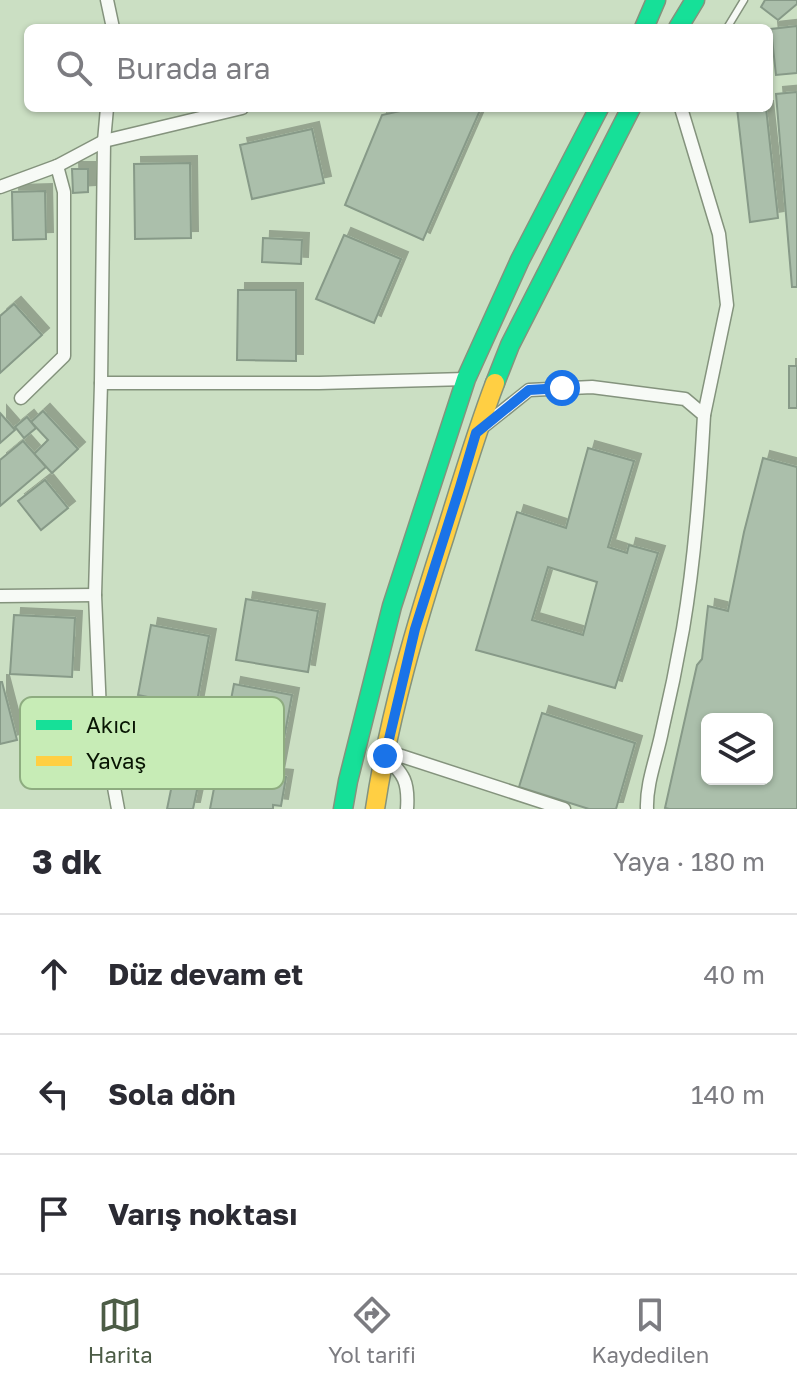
<!DOCTYPE html>
<html lang="tr">
<meta charset="utf-8">
<style>
:root{--surface:#fff;--page:#f2f2f3;--text:#2b2b33;--muted:#7c7c81;--line:#e1e1e2;--accent:#4c5c46}
body{margin:0;font-family:"Golos Text",sans-serif;background:var(--page);color:var(--text)}
.controls{position:absolute;right:24px;bottom:24px;display:grid;overflow:hidden;border-radius:12px;box-shadow:0 2px 6px #0004}
.controls button{width:72px;height:72px;display:grid;place-items:center;padding:0;border:0;border-bottom:2px solid var(--line);background:var(--surface);color:var(--text);font:40px sans-serif}
.stop{position:absolute;width:24px;height:24px;margin:-18px;border:6px solid #1a73e8;border-radius:50%;background:#fff}
.stop.end{background:#1a73e8;border-color:#fff;box-shadow:0 2px 8px #0008}
.list{margin:0;padding:0;list-style:none}
h2{display:flex;justify-content:space-between;align-items:center;height:104px;margin:0;padding:0 32px;font-size:34px}
h2 small{font-size:26px;font-weight:400;color:var(--muted)}
.list li{display:grid;grid-template-columns:52px 1fr auto;gap:24px;align-items:center;box-sizing:border-box;height:120px;padding:0 32px;border-top:2px solid var(--line)}
.list b{display:block;font-size:30px;white-space:nowrap}
.list em{font-size:26px;font-style:normal;color:var(--muted)}
.icon{flex:none;width:44px;height:44px;fill:none;stroke:currentColor;stroke-width:2;stroke-linecap:round;stroke-linejoin:round}
.map{position:relative;flex:none;width:797px;height:809px;overflow:hidden}
.search{position:absolute;background:var(--surface);box-shadow:0 2px 6px #0004;left:24px;right:24px;top:24px;height:88px;display:flex;align-items:center;gap:20px;box-sizing:border-box;padding:0 28px;border-radius:12px;color:var(--muted);font-size:30px}
.sheet{height:464px;background:var(--surface)}
nav{display:flex;justify-content:space-around;align-items:center;box-sizing:border-box;height:112px;border-top:2px solid var(--line);background:var(--surface);font-size:22px;color:var(--muted)}
nav a{display:grid;justify-items:center;gap:4px}
nav .on{color:var(--accent)}
.map>svg:first-child{display:block}
.building{fill:#abbfab;stroke:#879a88;stroke-width:2;fill-rule:evenodd;filter:url(#shadow)}
.lines{fill:none;stroke-linecap:round;stroke-linejoin:round}
.lane-casing{stroke:#84937d;stroke-width:9}
.street-casing{stroke:#84937d;stroke-width:15}
.fast-casing{stroke:#84937d;stroke-width:21}
.slow-casing{stroke:#84937d;stroke-width:21}
.lane{stroke:#f7faf6;stroke-width:6}
.street{stroke:#f7faf6;stroke-width:12}
.fast{stroke:#16e098;stroke-width:18}
.slow{stroke:#ffcf43;stroke-width:18}
.route{stroke:#1a73e8;stroke-width:10}
.key{fill:#c7ecb6;stroke:#8eac80;stroke-width:2}
.key-label{font-size:22px;fill:#081503}
</style>
<div class="map">
<svg width="797" height="809" viewBox="0 0 797 809">
<defs>
<filter id="shadow"><feDropShadow dx="7" dy="-7" stdDeviation="0" flood-color="#0004"/></filter>
</defs>
<rect width="100%" height="100%" fill="#cbdfc3"/>
<g class="building">
<polygon points="765,0 797,0 797,4 778,20 761,7"/>
<polygon points="797,26 797,73 776,75 771,29"/>
<polygon points="797,92 797,287 792,287 776,94"/>
<polygon points="414,108 481,108 423,240 345,205 382,115"/>
<polygon points="737,108 766,108 778,218 750,222"/>
<polygon points="312,129 324,183 252,199 240,145"/>
<polygon points="190,163 191,238 135,239 134,164"/>
<polygon points="72,169 88,169 88,192 73,193"/>
<polygon points="45,191 46,239 13,240 12,192"/>
<polygon points="344,235 401,259 374,323 316,299"/>
<polygon points="263,238 302,240 301,264 262,262"/>
<polygon points="238,290 296,290 296,361 237,360"/>
<polygon points="14,304 42,335 0,373 0,316"/>
<rect x="789" y="366" width="8" height="42"/>
<polygon points="43,411 78,449 52,473 34,454 48,440 31,422"/>
<polygon points="0,413 15,430 0,443"/>
<polygon points="27,417 36,428 24,438 15,427"/>
<polygon points="23,441 46,467 0,506 0,460"/>
<path d="M588,448L634,461L608,547L627,553L629,545L658,553L615,688L476,650L517,512L566,528ZM548,567L597,582L583,635L532,620Z"/>
<path d="M763,458L797,467V809H669L665,808L697,665L702,659L708,606L728,611L744,532ZM707,719H767V779H707Z"/>
<polygon points="45,480 68,508 41,530 18,501"/>
<polygon points="246,599 318,611 308,672 236,660"/>
<polygon points="14,615 75,618 72,677 10,674"/>
<polygon points="151,625 209,636 196,707 138,695"/>
<polygon points="0,682 2,682 17,740 0,744"/>
<polygon points="234,684 292,695 277,776 286,777 281,806 273,805 273,809 210,809"/>
<polygon points="542,713 635,743 616,809 589,809 519,787"/>
<polygon points="175,770 200,776 193,809 167,809"/>
</g>
<g class="lines">
<g class="lane-casing">
<polyline id="lane" points="727,28 744,0"/>
</g>
<g class="street-casing">
<g id="street">
<polyline points="107,0 113,28"/>
<polyline points="107,108 104,141 101,383 95,595 100,712 118,809"/>
<polyline points="681,108 719,234 727,305 704,415"/>
<polyline points="0,187 57,166 104,141 242,108"/>
<polyline points="101,383 319,383 466,379"/>
<polyline points="21,398 64,356 64,192 57,166"/>
<path d="M479,430L529,390L592,387L685,399L704,415C700,486 695,558 683,629C677,663 670,697 662,731C657,757 646,783 647,809"/>
<polyline points="0,596 95,595"/>
<polyline points="386,751 564,809"/>
<path d="M385,756C404,774 409,782 407,809"/>
</g>
</g>
<g class="fast-casing">
<g id="fast">
<polyline points="644,28 656,0"/>
<polyline points="678,28 695,0"/>
<polyline points="495,383 510,345 631,108"/>
<polyline points="343,809 348,781 392,606 466,379 520,260 599,108"/>
</g>
</g>
<g class="slow-casing">
<path id="slow" d="M375,809C389,716 416,624 445,535C461,484 476,433 495,383"/>
</g>
<use href="#lane" class="lane"/>
<use href="#street" class="street"/>
<use href="#fast" class="fast"/>
<use href="#slow" class="slow"/>
</g>
<g class="lines">
<polyline class="route" points="385,756 415,629 460,487 476,433 529,390 562,388"/>
</g>
<rect x="20" y="697" width="264" height="92" rx="12" class="key"/>
<rect x="36" y="720" width="36" height="10" fill="#16e098"/>
<rect x="36" y="756" width="36" height="10" fill="#ffcf43"/>
<g class="key-label">
<text x="86" y="733">Akıcı</text>
<text x="86" y="769">Yavaş</text>
</g>
</svg>
<div class="controls">
<button><svg class="icon" aria-label="layers" viewBox="0 0 24 24"><path d="M12 4l9 5-9 5-9-5zM3 14l9 5 9-5"/></svg></button>
</div>
<div class="stop" style="left:562px;top:388px"></div>
<div class="stop end" style="left:385px;top:756px"></div>
<div class="search"><svg class="icon" aria-label="search" viewBox="0 0 24 24"><circle cx="10" cy="10" r="6"/><path d="M15 15l6 6"/></svg>Burada ara</div>
</div>
<section class="sheet">
<h2>3 dk<small>Yaya · 180 m</small></h2>
<ul class="list">
<li><svg class="icon" aria-label="ahead" viewBox="0 0 24 24"><path d="M12 20V5M6 11l6-6 6 6"/></svg><div><b>Düz devam et</b></div><em>40 m</em></li>
<li><svg class="icon" aria-label="left" viewBox="0 0 24 24"><path d="M17 20v-9H6M10 6l-5 5 5 5"/></svg><div><b>Sola dön</b></div><em>140 m</em></li>
<li><svg class="icon" aria-label="arrive" viewBox="0 0 24 24"><path d="M6 21V4h12l-3 4 3 4H6"/></svg><div><b>Varış noktası</b></div></li>
</ul>
</section>
<nav>
<a class="on"><svg class="icon" aria-label="map" viewBox="0 0 24 24"><path d="M3 6l6-2 6 2 6-2v14l-6 2-6-2-6 2zM9 4v14M15 6v14"/></svg>Harita</a>
<a><svg class="icon" aria-label="directions" viewBox="0 0 24 24"><path d="M12 3l9 9-9 9-9-9zM9 14v-3h6M13 9l2 2-2 2"/></svg>Yol tarifi</a>
<a><svg class="icon" aria-label="saved" viewBox="0 0 24 24"><path d="M7 4h10v16l-5-4-5 4z"/></svg>Kaydedilen</a>
</nav>
